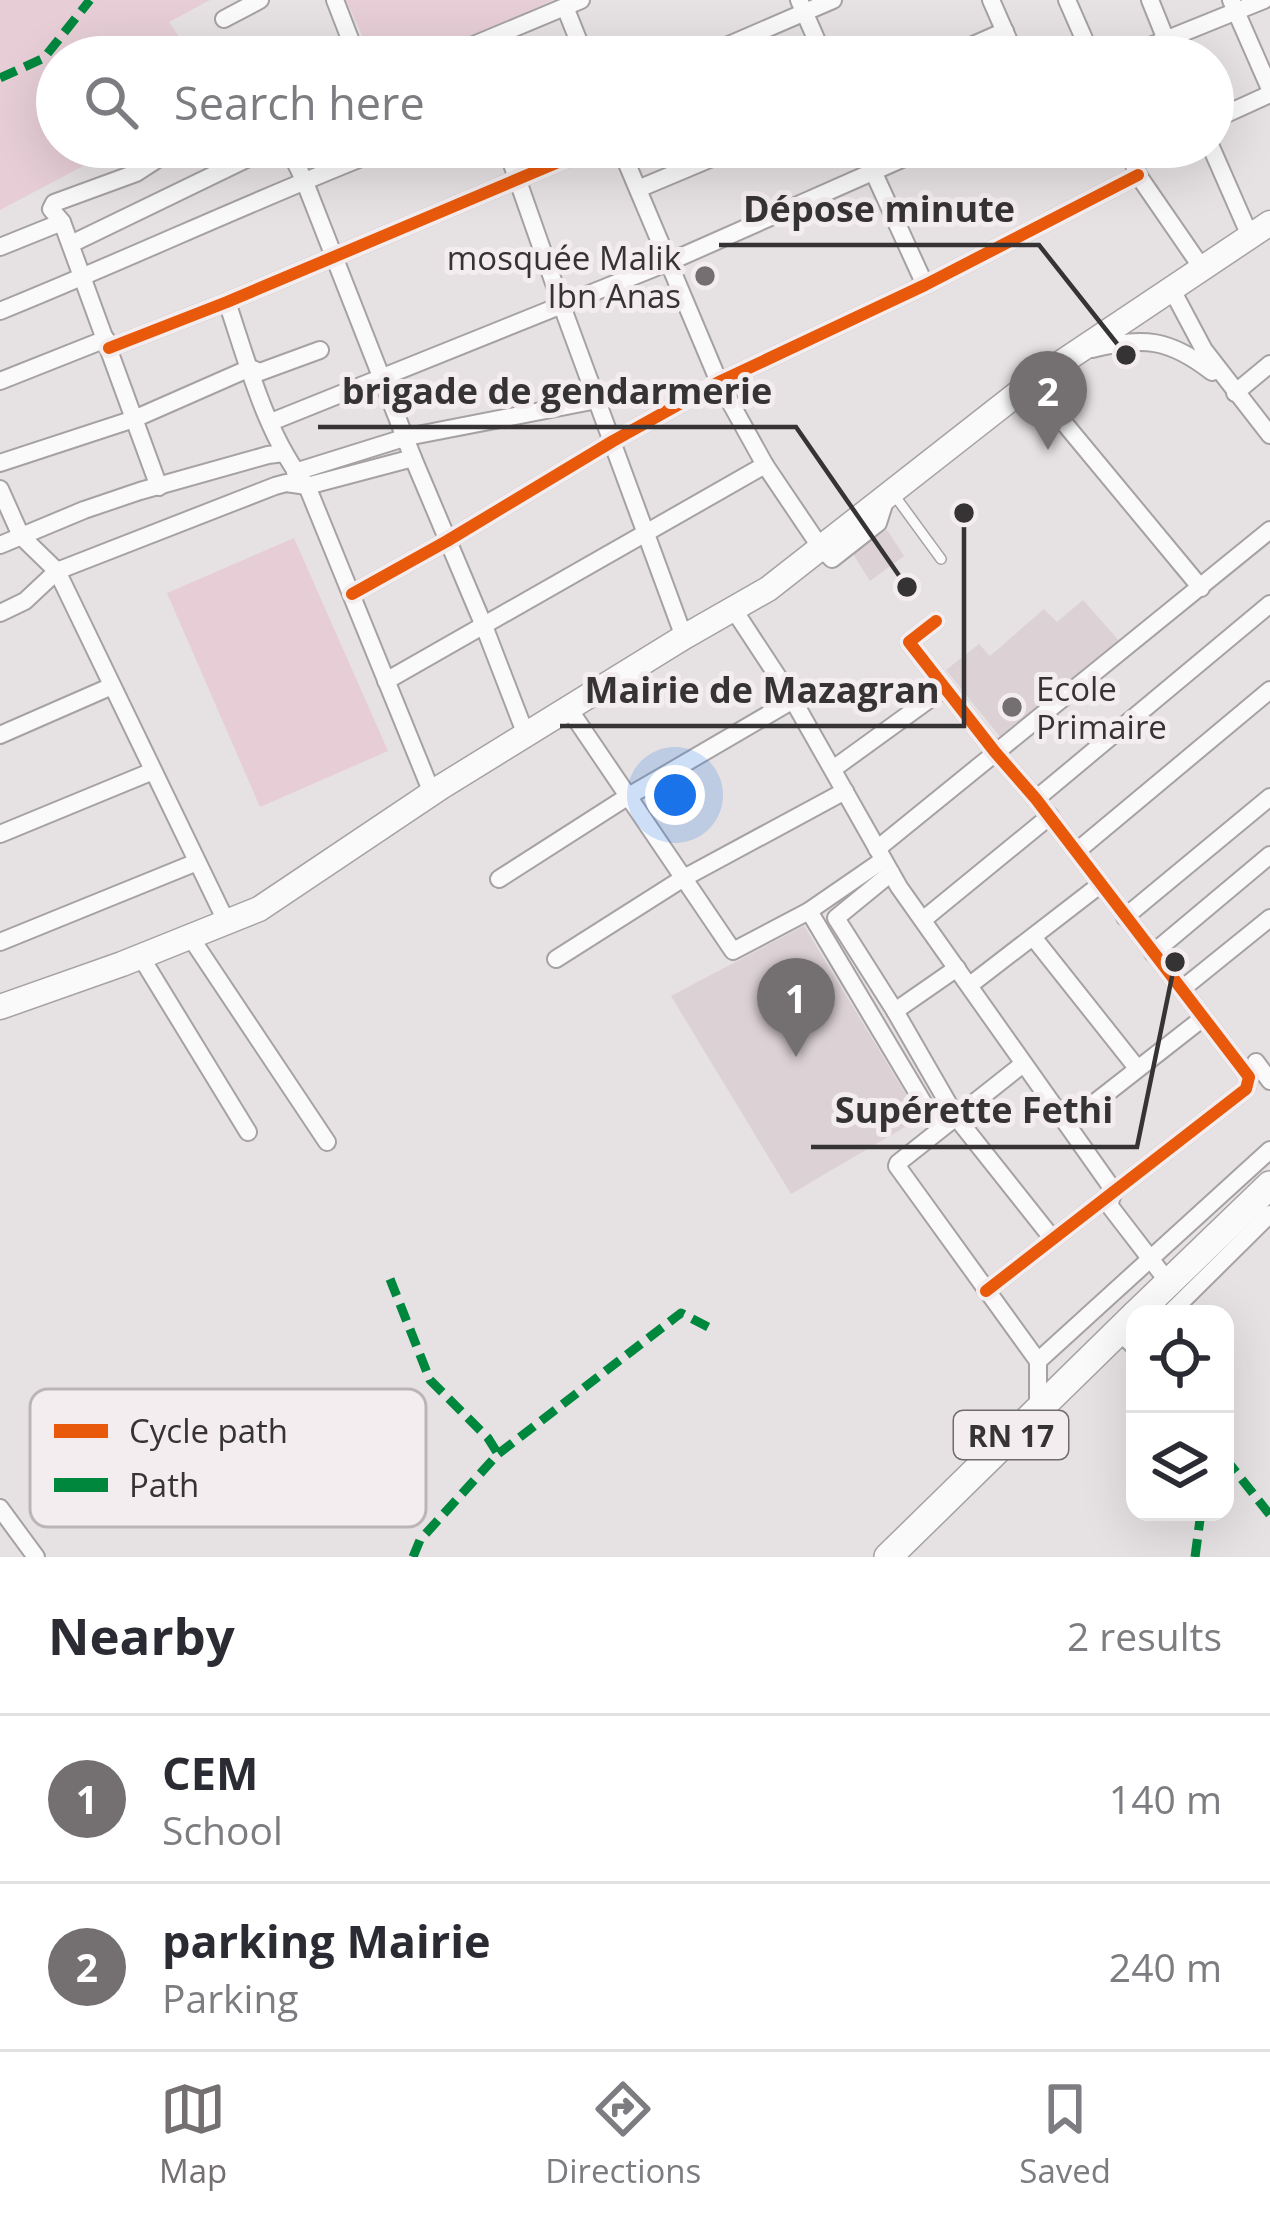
<!DOCTYPE html>
<meta charset="utf-8">
<style>
:root{--surface:#fff;--page:#f2f2f3;--text:#2b2b33;--muted:#7c7c81;--line:#e1e1e2;--accent:#747071}
body{margin:0;font-family:"Open Sans",sans-serif;background:var(--page);color:var(--text)}
.controls{position:absolute;right:36px;bottom:36px;display:grid;overflow:hidden;border-radius:24px;box-shadow:0 12px 48px #0002}
.controls button{width:108px;height:108px;display:grid;place-items:center;padding:0;border:0;border-bottom:3px solid var(--line);background:var(--surface);color:var(--text);font:60px sans-serif}
.you{position:absolute;left:675px;top:795px;width:42px;height:42px;margin:-30px;border:9px solid #fff;border-radius:50%;background:#1a73e8;box-shadow:0 0 0 18px #1a73e833}
.badge{display:grid;place-items:center;width:78px;height:78px;border-radius:50%;background:var(--accent);color:#fff;font-size:39px;font-weight:700}
.pin{position:absolute;translate:-50% -99px;filter:drop-shadow(0 3px 6px #0008)}
.pin::after{content:'';position:absolute;top:63px;width:42px;height:36px;background:inherit;clip-path:polygon(0 0,100% 0,50% 100%)}
.list{margin:0;padding:0;list-style:none}
h2{display:flex;justify-content:space-between;align-items:center;height:156px;margin:0;padding:0 48px;font-size:51px}
h2 small{font-size:39px;font-weight:400;color:var(--muted)}
.list li{display:grid;grid-template-columns:78px 1fr auto;gap:36px;align-items:center;box-sizing:border-box;height:168px;padding:0 48px;border-top:3px solid var(--line)}
.list b{display:block;font-size:45px;white-space:nowrap}
.list p{margin:0;font-size:39px;white-space:nowrap;color:var(--muted)}
.list em{font-size:39px;font-style:normal;color:var(--muted)}
.icon{flex:none;width:66px;height:66px;fill:none;stroke:currentColor;stroke-width:2;stroke-linecap:round;stroke-linejoin:round}
.map{position:relative;flex:none;width:1270px;height:1557px;overflow:hidden}
.search{position:absolute;background:var(--surface);box-shadow:0 12px 48px #0002;left:36px;right:36px;top:36px;height:132px;display:flex;align-items:center;gap:30px;box-sizing:border-box;padding:0 42px;border-radius:66px;color:var(--muted);font-size:45px}
.sheet{height:492px;background:var(--surface)}
nav{display:flex;justify-content:space-around;align-items:center;box-sizing:border-box;height:168px;border-top:3px solid var(--line);background:var(--surface);font-size:33px;color:var(--muted)}
nav a{display:grid;justify-items:center;gap:6px}
nav .on{color:var(--accent)}
.map>svg:first-child{display:block}
.built{fill:#dcd1d4}
.green{fill:#e7ced6}
.lines{fill:none;stroke-linecap:round;stroke-linejoin:round}
.service-casing{stroke:#a6a2a4;stroke-width:12}
.minor-casing{stroke:#a6a2a4;stroke-width:20}
.secondary-casing{stroke:#a6a2a4;stroke-width:27}
.primary-casing{stroke:#a6a2a4;stroke-width:30}
.service{stroke:#fbfafb;stroke-width:9}
.minor{stroke:#fbfafb;stroke-width:16}
.secondary{stroke:#fbfafb;stroke-width:24}
.primary{stroke:#fbfafb;stroke-width:27}
.quiet{stroke:#00873e;stroke-width:9;stroke-dasharray:18 9;stroke-linecap:butt}
.cycleway-casing{stroke:#f4edef;stroke-width:20}
.cycleway{stroke:#e8590c;stroke-width:12}
.poi-dot{fill:#747071;stroke:#f4edef;stroke-width:4.5}
.labels{text-anchor:middle;dominant-baseline:central;stroke-width:10;stroke-linejoin:round;paint-order:stroke}
.shield{fill:#f4edef;stroke:#6f6b6c;stroke-width:3}
.shield-label{font-size:30px;font-weight:bold;fill:#363334}
.poi-label{font-size:33px;fill:#363334;stroke:#f4edef;text-anchor:end}
.key{fill:#f4edef;stroke:#bbb5b7;stroke-width:3}
.key-label{font-size:33px;fill:#363334}
.leader{fill:none;stroke:#363334;stroke-width:4.5}
.callout-dot{fill:#363334;stroke:#f4edef;stroke-width:4.5}
.callout-label{font-size:36px;text-anchor:middle;font-weight:bold;fill:#363334;stroke:#f4edef;stroke-width:10;stroke-linejoin:round;paint-order:stroke}
</style>
<div class="map">
<svg width="1270" height="1557" viewBox="0 0 1270 1557">
<rect width="100%" height="100%" fill="#e6e1e3"/>
<g class="built">
<polygon points="887,530 904,556 870,581 853,554"/>
<polygon points="1083,600 1121,643 1006,744 946,670 979,644 990,656 1044,609 1057,622"/>
<polygon points="804,926 920,1118 791,1194 671,996"/>
</g>
<g class="green">
<polygon points="0,0 210,0 169,22 193,57 57,57 57,147 119,147 0,210"/>
<polygon points="346,0 553,0 424,57 372,57"/>
<polygon points="294,538 388,751 260,807 167,593"/>
</g>
<g class="lines">
<g class="service-casing">
<polyline id="service" points="892,492 941,559"/>
</g>
<g class="minor-casing">
<g id="minor">
<polyline points="335,0 357,57"/>
<polyline points="799,0 824,57"/>
<polyline points="991,0 1016,57"/>
<polyline points="1067,0 1092,57"/>
<polyline points="1150,0 1173,57"/>
<polyline points="1231,0 1270,89"/>
<polyline points="565,7 585,57"/>
<polyline points="224,19 260,0"/>
<polyline points="320,57 352,44"/>
<polyline points="445,57 581,0"/>
<polyline points="701,57 833,0"/>
<polyline points="946,57 1005,31"/>
<polyline points="1123,57 1264,0"/>
<polyline points="1213,120 1270,94"/>
<polyline points="288,147 304,180 413,458 484,626 526,735"/>
<polyline points="506,147 562,306 684,637"/>
<polyline points="620,147 719,382 765,465 821,548 832,559 878,523 886,498"/>
<polyline points="862,147 925,285"/>
<polyline points="1127,147 1138,175 1202,268"/>
<polyline points="1211,147 1250,236"/>
<polyline points="638,189 738,147"/>
<polyline points="62,222 159,487"/>
<polyline points="71,244 271,147"/>
<polyline points="0,247 62,222 51,209 54,203 136,173 176,147"/>
<polyline points="1171,288 1204,350 1270,435"/>
<path d="M227,302C247,361 267,438 307,486L432,793"/>
<path d="M0,311C131,258 258,198 389,147"/>
<polyline points="109,348 227,302 594,147"/>
<path d="M1092,349C1143,336 1170,339 1212,372"/>
<polyline points="0,381 106,339"/>
<polyline points="1031,383 1201,588"/>
<polyline points="1235,393 1270,364"/>
<polyline points="271,422 669,262 929,147"/>
<polyline points="0,463 134,419 250,368 260,372 320,350"/>
<polyline points="295,472 407,437 597,400"/>
<polyline points="0,489 21,536 57,571 227,923"/>
<polyline points="0,545 84,510 140,491 268,455 284,453"/>
<polyline points="352,594 447,541 613,441 719,382 925,285 1138,175"/>
<polyline points="734,610 793,700 899,887 1114,1191 1109,1205 1169,1283"/>
<polyline points="0,613 25,601 57,571 275,486 286,483 307,486 413,458"/>
<polyline points="936,621 909,642 995,752 1036,799 1249,1077 1246,1089 986,1291"/>
<polyline points="386,681 765,465"/>
<polyline points="569,709 733,951 809,911 883,860"/>
<polyline points="0,735 112,686"/>
<polyline points="833,769 945,688"/>
<polyline points="1036,799 1270,604"/>
<polyline points="0,834 153,771"/>
<polyline points="877,849 1270,530"/>
<polyline points="1077,851 1270,690"/>
<polyline points="891,873 836,918 895,1011 956,1117 1052,1238"/>
<polyline points="499,879 627,797 793,700"/>
<polyline points="809,911 939,1129"/>
<polyline points="1125,917 1270,797"/>
<polyline points="924,919 1050,816"/>
<polyline points="1033,937 1137,1068"/>
<polyline points="191,938 327,1142"/>
<polyline points="0,942 197,862"/>
<polyline points="1153,953 1270,855"/>
<polyline points="141,957 248,1132"/>
<polyline points="556,959 682,879 845,791"/>
<polyline points="970,985 1101,884"/>
<polyline points="1182,989 1270,918"/>
<polyline points="895,1011 957,968"/>
<polyline points="1256,1062 1270,1081"/>
<polyline points="1023,1064 898,1163 897,1166 1038,1361 1038,1408"/>
<polyline points="1079,1115 1203,1018"/>
<polyline points="1169,1314 1270,1214"/>
<polyline points="1118,1331 1135,1347"/>
<polyline points="1038,1361 1270,1150"/>
<polyline points="0,1508 36,1557"/>
</g>
</g>
<g class="secondary-casing">
<polyline id="secondary" points="0,1007 122,964 259,909 441,787 684,637 768,589 1031,383 1270,223"/>
</g>
<g class="primary-casing">
<g id="primary">
<polyline points="1136,1314 1270,1185"/>
<polyline points="888,1557 1135,1315"/>
</g>
</g>
<use href="#service" class="service"/>
<use href="#minor" class="minor"/>
<use href="#secondary" class="secondary"/>
<use href="#primary" class="primary"/>
<g class="quiet">
<polyline points="0,78 44,58 90,0"/>
<polyline points="390,1279 430,1380 488,1438 498,1454"/>
<polyline points="1134,1349 1135,1350"/>
<polyline points="1225,1458 1270,1515"/>
<polyline points="413,1557 420,1540 498,1454 681,1313 716,1331"/>
<polyline points="1195,1557 1201,1512"/>
</g>
<g class="cycleway-casing">
<g id="cycleway">
<polyline points="109,348 227,302 594,147"/>
<polyline points="352,594 447,541 613,441 719,382 925,285 1138,175"/>
<polyline points="936,621 909,642 995,752 1036,799 1249,1077 1246,1089 986,1291"/>
</g>
</g>
<use href="#cycleway" class="cycleway"/>
</g>
<g class="poi-dot">
<circle cx="705" cy="276" r="12"/>
<circle cx="1012" cy="707" r="12"/>
</g>
<g class="labels">
<rect class="shield" x="954" y="1411" width="114" height="48" rx="9"/>
<g class="shield-label">
<text x="1011" y="1435">RN 17</text>
</g>
<g class="poi-label">
<text x="681" y="257">mosquée Malik<tspan x="681" dy="38">Ibn Anas</tspan></text>
<text x="1036" y="688" text-anchor="start">Ecole<tspan x="1036" dy="38">Primaire</tspan></text>
</g>
</g>
<rect x="30" y="1389" width="396" height="138" rx="18" class="key"/>
<rect x="54" y="1424" width="54" height="14" fill="#e8590c"/>
<rect x="54" y="1478" width="54" height="14" fill="#00873e"/>
<g class="key-label">
<text x="129" y="1443">Cycle path</text>
<text x="129" y="1497">Path</text>
</g>
<path class="leader" d="M1126 355L1039 245H719M907 587L796 427H318M964 513L964 726H560M1175 962L1137 1147H811"/>
<g class="callout-dot">
<circle cx="1126" cy="355" r="12"/>
<circle cx="907" cy="587" r="12"/>
<circle cx="964" cy="513" r="12"/>
<circle cx="1175" cy="962" r="12"/>
</g>
<g class="callout-label">
<text x="879" y="222">Dépose minute</text>
<text x="557" y="404">brigade de gendarmerie</text>
<text x="762" y="703">Mairie de Mazagran</text>
<text x="974" y="1123">Supérette Fethi</text>
</g>
</svg>
<div class="controls">
<button><svg class="icon" aria-label="locate" viewBox="0 0 24 24"><circle cx="12" cy="12" r="6"/><path d="M12 2v4M12 18v4M2 12h4M18 12h4"/></svg></button>
<button><svg class="icon" aria-label="layers" viewBox="0 0 24 24"><path d="M12 4l9 5-9 5-9-5zM3 14l9 5 9-5"/></svg></button>
</div>
<div class="you"></div>
<div class="pin badge" style="left:796px;top:1057px">1</div>
<div class="pin badge" style="left:1048px;top:450px">2</div>
<div class="search"><svg class="icon" aria-label="search" viewBox="0 0 24 24"><circle cx="10" cy="10" r="6"/><path d="M15 15l6 6"/></svg>Search here</div>
</div>
<section class="sheet">
<h2>Nearby<small>2 results</small></h2>
<ul class="list">
<li><span class="badge">1</span><div><b>CEM</b><p>School</p></div><em>140 m</em></li>
<li><span class="badge">2</span><div><b>parking Mairie</b><p>Parking</p></div><em>240 m</em></li>
</ul>
</section>
<nav>
<a class="on"><svg class="icon" aria-label="map" viewBox="0 0 24 24"><path d="M3 6l6-2 6 2 6-2v14l-6 2-6-2-6 2zM9 4v14M15 6v14"/></svg>Map</a>
<a><svg class="icon" aria-label="directions" viewBox="0 0 24 24"><path d="M12 3l9 9-9 9-9-9zM9 14v-3h6M13 9l2 2-2 2"/></svg>Directions</a>
<a><svg class="icon" aria-label="saved" viewBox="0 0 24 24"><path d="M7 4h10v16l-5-4-5 4z"/></svg>Saved</a>
</nav>
